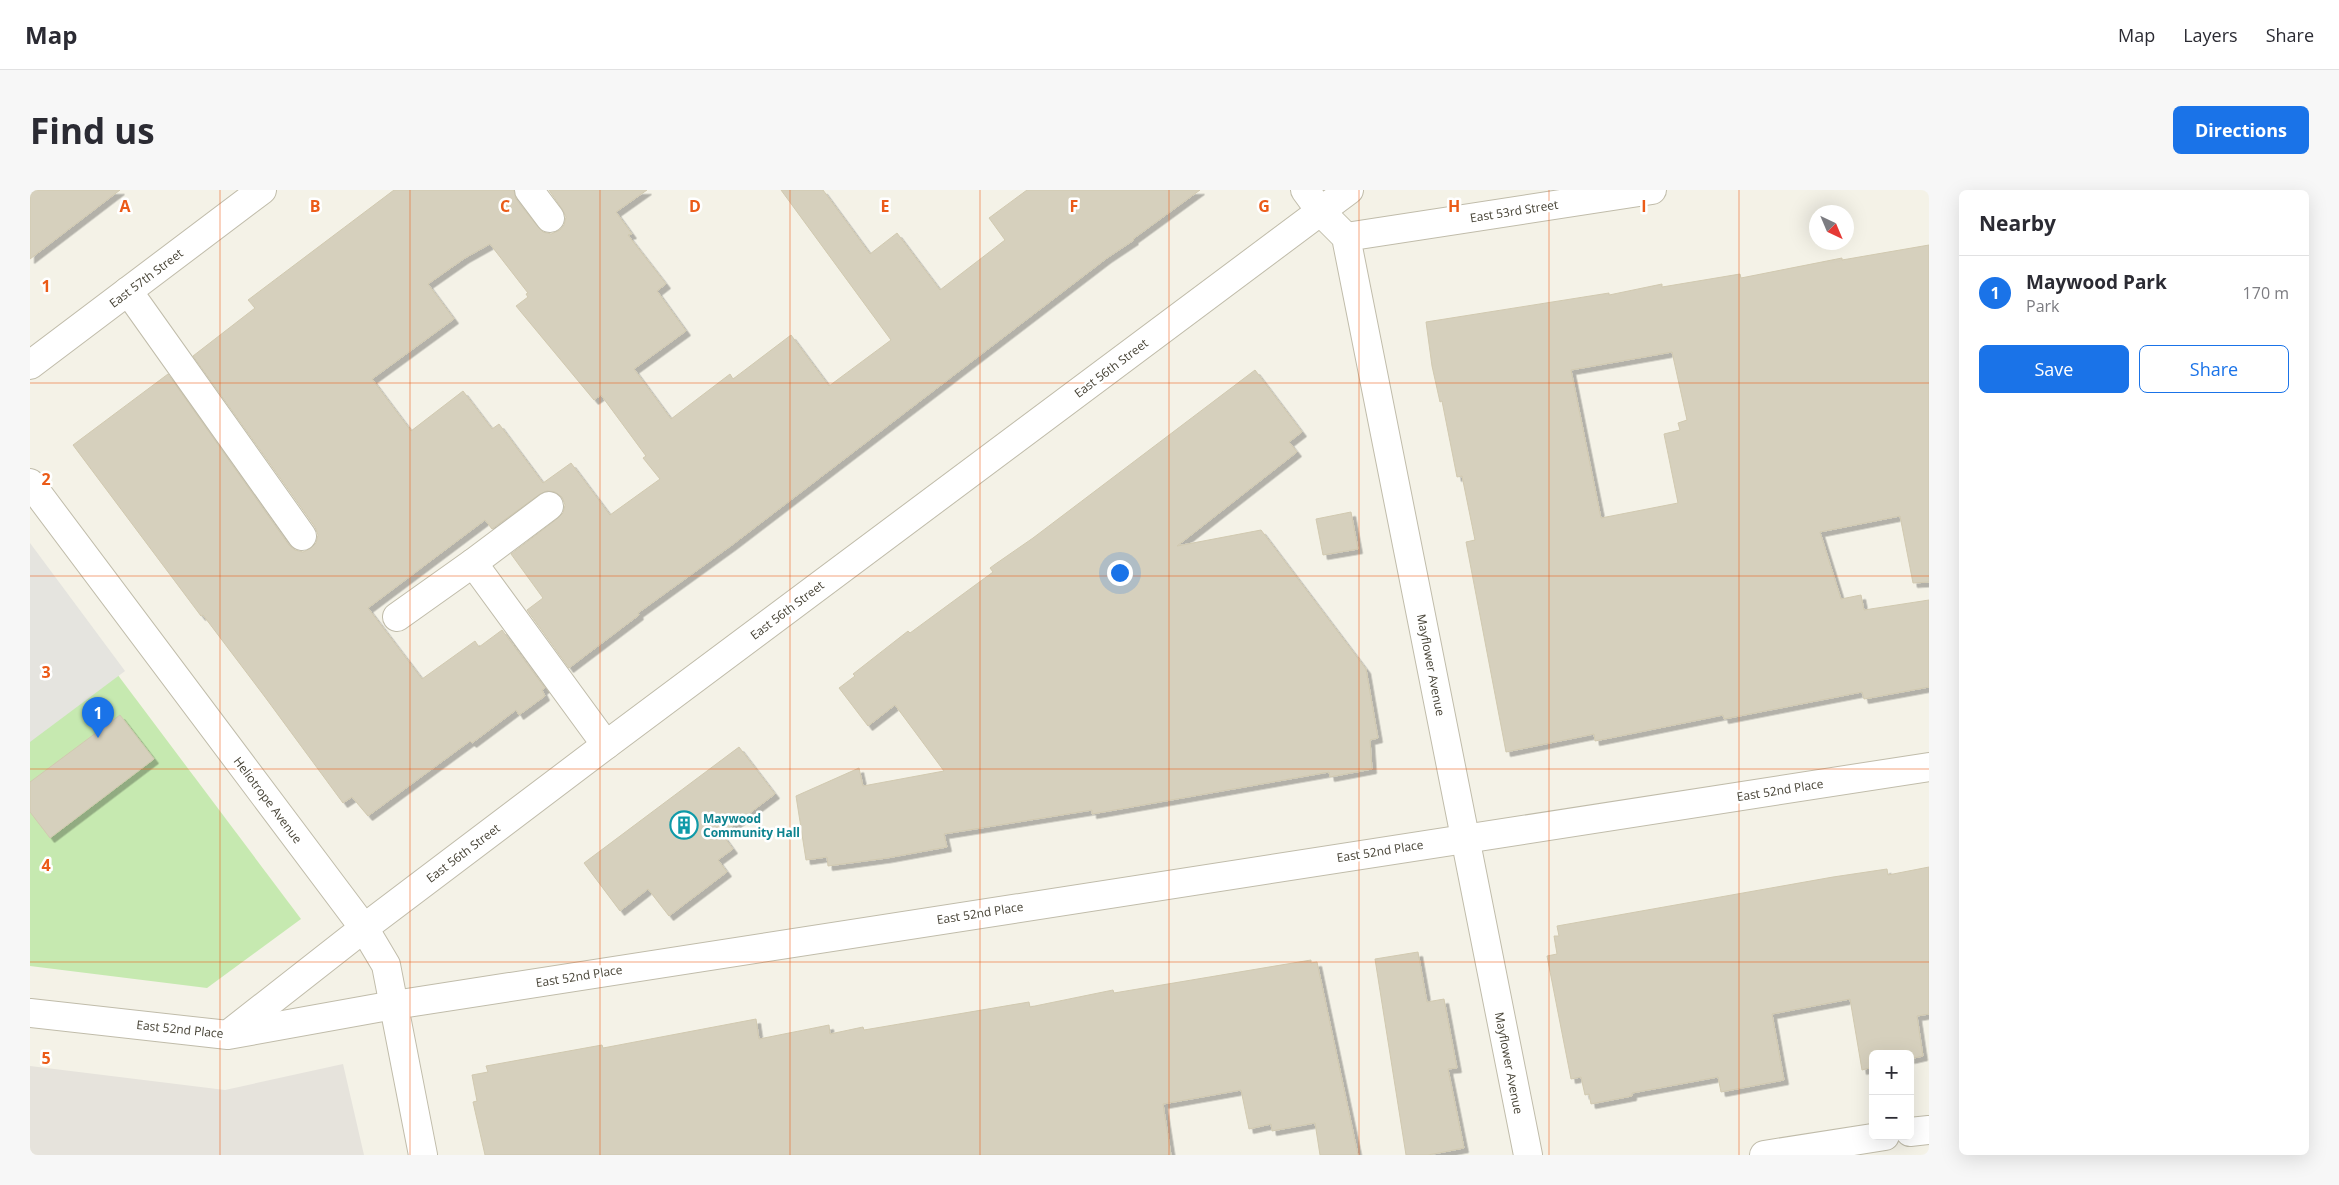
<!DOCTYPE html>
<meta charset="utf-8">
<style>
:root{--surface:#fff;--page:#f7f7f7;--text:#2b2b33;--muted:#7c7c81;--line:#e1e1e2;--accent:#1a73e8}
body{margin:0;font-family:"Open Sans",sans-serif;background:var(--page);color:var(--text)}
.controls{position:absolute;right:15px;bottom:15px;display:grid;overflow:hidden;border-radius:8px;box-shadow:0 5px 20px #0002}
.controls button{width:45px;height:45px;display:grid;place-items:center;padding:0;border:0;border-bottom:1px solid var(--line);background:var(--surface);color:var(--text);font:25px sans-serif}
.compass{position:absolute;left:1779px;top:15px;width:45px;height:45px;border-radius:50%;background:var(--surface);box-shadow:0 5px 20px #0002;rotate:136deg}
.you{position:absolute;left:1089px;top:382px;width:18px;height:18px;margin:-12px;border:4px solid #fff;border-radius:50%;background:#1a73e8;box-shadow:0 0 0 8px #1a73e833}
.badge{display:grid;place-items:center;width:32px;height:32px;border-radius:50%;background:var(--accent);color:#fff;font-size:16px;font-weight:700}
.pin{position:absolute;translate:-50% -41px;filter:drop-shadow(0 1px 2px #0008)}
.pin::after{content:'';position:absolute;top:26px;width:18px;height:15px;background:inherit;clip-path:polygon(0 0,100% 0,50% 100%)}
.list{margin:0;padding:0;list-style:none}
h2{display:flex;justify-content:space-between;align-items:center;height:65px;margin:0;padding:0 20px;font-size:21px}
h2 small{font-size:16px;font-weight:400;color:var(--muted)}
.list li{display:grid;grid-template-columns:32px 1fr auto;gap:15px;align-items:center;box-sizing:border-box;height:75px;padding:0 20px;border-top:1px solid var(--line)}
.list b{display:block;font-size:19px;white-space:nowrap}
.list p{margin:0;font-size:16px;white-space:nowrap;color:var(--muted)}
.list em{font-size:16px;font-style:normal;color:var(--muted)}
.actions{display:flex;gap:10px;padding:15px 20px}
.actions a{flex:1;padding:11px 0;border:1px solid var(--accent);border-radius:8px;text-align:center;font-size:18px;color:var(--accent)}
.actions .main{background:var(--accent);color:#fff}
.map{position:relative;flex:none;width:1899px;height:965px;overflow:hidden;border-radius:8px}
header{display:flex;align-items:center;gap:30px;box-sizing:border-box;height:70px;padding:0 25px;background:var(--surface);border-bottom:1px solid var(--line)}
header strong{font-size:24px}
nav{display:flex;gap:28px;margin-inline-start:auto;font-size:18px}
.intro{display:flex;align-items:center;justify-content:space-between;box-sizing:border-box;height:120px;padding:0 30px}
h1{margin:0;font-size:35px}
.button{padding:12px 22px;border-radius:8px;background:var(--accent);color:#fff;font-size:18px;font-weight:700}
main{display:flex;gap:30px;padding:0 30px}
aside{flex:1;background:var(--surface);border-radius:8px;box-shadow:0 5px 20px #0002}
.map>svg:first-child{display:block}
.industrial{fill:#e6e3dc}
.green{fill:#c6e9b0}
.parking{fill:#e5e4df}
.building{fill:#d6d0bd;stroke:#d1c9b0;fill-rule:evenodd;filter:url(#shadow)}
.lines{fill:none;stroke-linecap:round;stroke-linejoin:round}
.minor-casing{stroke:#c0bcaa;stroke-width:30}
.minor{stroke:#fff;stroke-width:28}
.grid{fill:none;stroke:#eb5b18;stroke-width:1;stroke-opacity:0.55}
.labels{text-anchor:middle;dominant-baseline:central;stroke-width:5;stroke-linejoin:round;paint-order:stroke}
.street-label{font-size:12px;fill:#474336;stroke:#fff}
.culture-label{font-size:12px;font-weight:bold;fill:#0d838f;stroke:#fff;text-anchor:start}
.grid-label{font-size:16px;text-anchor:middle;font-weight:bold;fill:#eb5b18;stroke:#fff;stroke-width:5;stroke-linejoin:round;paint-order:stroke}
</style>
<header>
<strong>Map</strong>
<nav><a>Map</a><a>Layers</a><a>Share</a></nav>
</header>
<div class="intro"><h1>Find us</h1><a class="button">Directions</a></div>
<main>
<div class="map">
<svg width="1899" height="965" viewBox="0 0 1899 965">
<defs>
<filter id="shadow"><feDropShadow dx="4.5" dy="4.5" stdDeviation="0" flood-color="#0004"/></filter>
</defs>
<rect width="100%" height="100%" fill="#f4f2e7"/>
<polygon class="industrial" points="313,874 334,965 0,965 0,876 195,900"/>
<polygon class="green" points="0,368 271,729 177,798 0,776"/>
<polygon class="parking" points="0,353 95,481 0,552"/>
<g class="building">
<polygon points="0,0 90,0 0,69"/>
<path d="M364,0H484L486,9L508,37L513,42L521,44L530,40L534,35L536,27L532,19L519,0H617L586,22L602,44L598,45L636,94L627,101L656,141L604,179L641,229L700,184L703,189L761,145L799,196L861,150L751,0H793L840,64L867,43L910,100L975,50L959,28L997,0H1170L1103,49L1104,50L1077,68L702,355L608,423L609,425L539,478L497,420L513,408L481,364L528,328L533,323L535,315L532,307L525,302L517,301L510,304L462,339L455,330L338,418L392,489L445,451L449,457L472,440L515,498L512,500L515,506L489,525L486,520L442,553L440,551L338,626L322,607L313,613L235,507L173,425L171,426L43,255L138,184L259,355L265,360L273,362L281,358L286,353L288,345L285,337L163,166L225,118L218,110ZM460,54L498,103L496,104L498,107L486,116L564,210L571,205L616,266L613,268L630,289L580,325L541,273L513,293L469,234L462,239L433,201L381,241L342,189L424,129L398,94L435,68Z"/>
<path d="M1899,55V392L1883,393L1870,326L1790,342L1811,409L1831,405L1834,420L1899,410V497L1834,509L1832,502L1694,529L1693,525L1565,551L1564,544L1476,562L1436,352L1445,350L1432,286L1427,287L1412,211L1410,212L1402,176L1396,132L1579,103V105L1632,94V97L1710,84L1711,88L1812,68V70ZM1642,162L1657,230L1648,233L1650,240L1634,244L1648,313L1571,328L1541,180Z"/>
<polygon points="1225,180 1272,242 1259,252 1267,262 1147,356 1231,340 1336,479 1348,548 1340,550 1342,579 1300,587 1299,582 1062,624 1062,620 914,644 917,657 857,668 798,676 797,667 776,670 766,606 829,578 833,596 914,581 865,515 838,536 809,498 825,486 823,484 878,441 880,443 963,382 960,378 964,375 1003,348"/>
<polygon points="1321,322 1328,359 1293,365 1286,329"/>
<polygon points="90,525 124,569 20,648 0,622 0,592"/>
<polygon points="709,557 745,604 692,644 703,659 688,670 697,682 639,726 618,699 590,721 554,673"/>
<polygon points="1899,677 1899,824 1887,826 1893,866 1880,869 1880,864 1843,864 1843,877 1832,880 1820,809 1742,824 1754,890 1691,902 1688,887 1602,903 1602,906 1561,914 1559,904 1555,905 1551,887 1541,889 1517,766 1527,764 1524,746 1529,746 1527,736 1803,687 1857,679 1858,685"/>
<polygon points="1388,762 1397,812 1414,809 1427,878 1418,879 1434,958 1398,965 1376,965 1345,769"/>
<polygon points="1281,770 1281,773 1287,772 1328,965 1290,965 1285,933 1242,941 1241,934 1219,939 1211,900 1133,914 1141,965 455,965 443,912 447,911 442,885 458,882 456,876 572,855 573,858 726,829 729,849 799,835 800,844 833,837 834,840 999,812 1000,817 1083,800 1084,803"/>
</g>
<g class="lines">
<g class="minor-casing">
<g id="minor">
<polyline points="499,0 520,28"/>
<polyline points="1275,0 1291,22 1316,47 1498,965"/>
<polyline points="1316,47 1622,0"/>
<polyline points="98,101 272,346"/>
<polyline points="0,175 232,0"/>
<polyline points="0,293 334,738 356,775 393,965"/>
<polyline points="443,373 519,316"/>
<polyline points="367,427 443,373 576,555"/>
<polyline points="0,823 198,845 364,815 1899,577"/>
<polyline points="200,843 334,738 576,555 1319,0"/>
<polyline points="1880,942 1899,940"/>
<polyline points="1734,965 1855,946"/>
</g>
</g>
<use href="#minor" class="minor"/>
</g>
<path class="grid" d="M190,0V965M380,0V965M570,0V965M760,0V965M950,0V965M1139,0V965M1329,0V965M1519,0V965M1709,0V965M0,193H1899M0,386H1899M0,579H1899M0,772H1899"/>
<defs>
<g id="building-ring" transform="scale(1.4375)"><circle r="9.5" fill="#fff" stroke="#0f9aa8" stroke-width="1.5"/><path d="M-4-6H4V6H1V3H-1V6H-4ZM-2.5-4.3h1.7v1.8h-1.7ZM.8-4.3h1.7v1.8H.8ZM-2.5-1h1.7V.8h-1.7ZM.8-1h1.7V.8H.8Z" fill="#0f9aa8"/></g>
</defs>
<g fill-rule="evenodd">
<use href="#building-ring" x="654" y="635"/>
</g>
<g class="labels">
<g class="street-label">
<text transform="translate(1484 21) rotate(-9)">East 53rd Street</text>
<text transform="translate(116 88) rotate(-37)">East 57th Street</text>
<text transform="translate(1081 178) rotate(-37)">East 56th Street</text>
<text transform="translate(757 420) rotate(-37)">East 56th Street</text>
<text transform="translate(1401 475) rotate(79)">Mayflower Avenue</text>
<text transform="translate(1750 600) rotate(-9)">East 52nd Place</text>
<text transform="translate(238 610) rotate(53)">Heliotrope Avenue</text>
<text transform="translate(1350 661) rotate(-9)">East 52nd Place</text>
<text transform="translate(433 663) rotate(-37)">East 56th Street</text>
<text transform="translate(950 723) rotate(-9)">East 52nd Place</text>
<text transform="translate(549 786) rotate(-9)">East 52nd Place</text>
<text transform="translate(150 839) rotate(6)">East 52nd Place</text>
<text transform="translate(1479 873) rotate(79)">Mayflower Avenue</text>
</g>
<g class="culture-label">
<text x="673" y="628">Maywood<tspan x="673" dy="14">Community Hall</tspan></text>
</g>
</g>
<g class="grid-label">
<text x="95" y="22">A</text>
<text x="285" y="22">B</text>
<text x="475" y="22">C</text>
<text x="665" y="22">D</text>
<text x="855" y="22">E</text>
<text x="1044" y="22">F</text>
<text x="1234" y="22">G</text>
<text x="1424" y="22">H</text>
<text x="1614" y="22">I</text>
<text x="16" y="102">1</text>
<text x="16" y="295">2</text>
<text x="16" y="488">3</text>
<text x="16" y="681">4</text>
<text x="16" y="874">5</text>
</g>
</svg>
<div class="controls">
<button>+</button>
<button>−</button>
</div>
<svg class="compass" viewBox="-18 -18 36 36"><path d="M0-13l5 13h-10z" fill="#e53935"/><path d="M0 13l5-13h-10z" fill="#7c7c81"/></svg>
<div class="you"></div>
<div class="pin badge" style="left:68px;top:548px">1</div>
</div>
<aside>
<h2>Nearby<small></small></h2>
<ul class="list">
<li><span class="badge">1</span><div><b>Maywood Park</b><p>Park</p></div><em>170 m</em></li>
</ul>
<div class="actions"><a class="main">Save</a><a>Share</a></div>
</aside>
</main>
